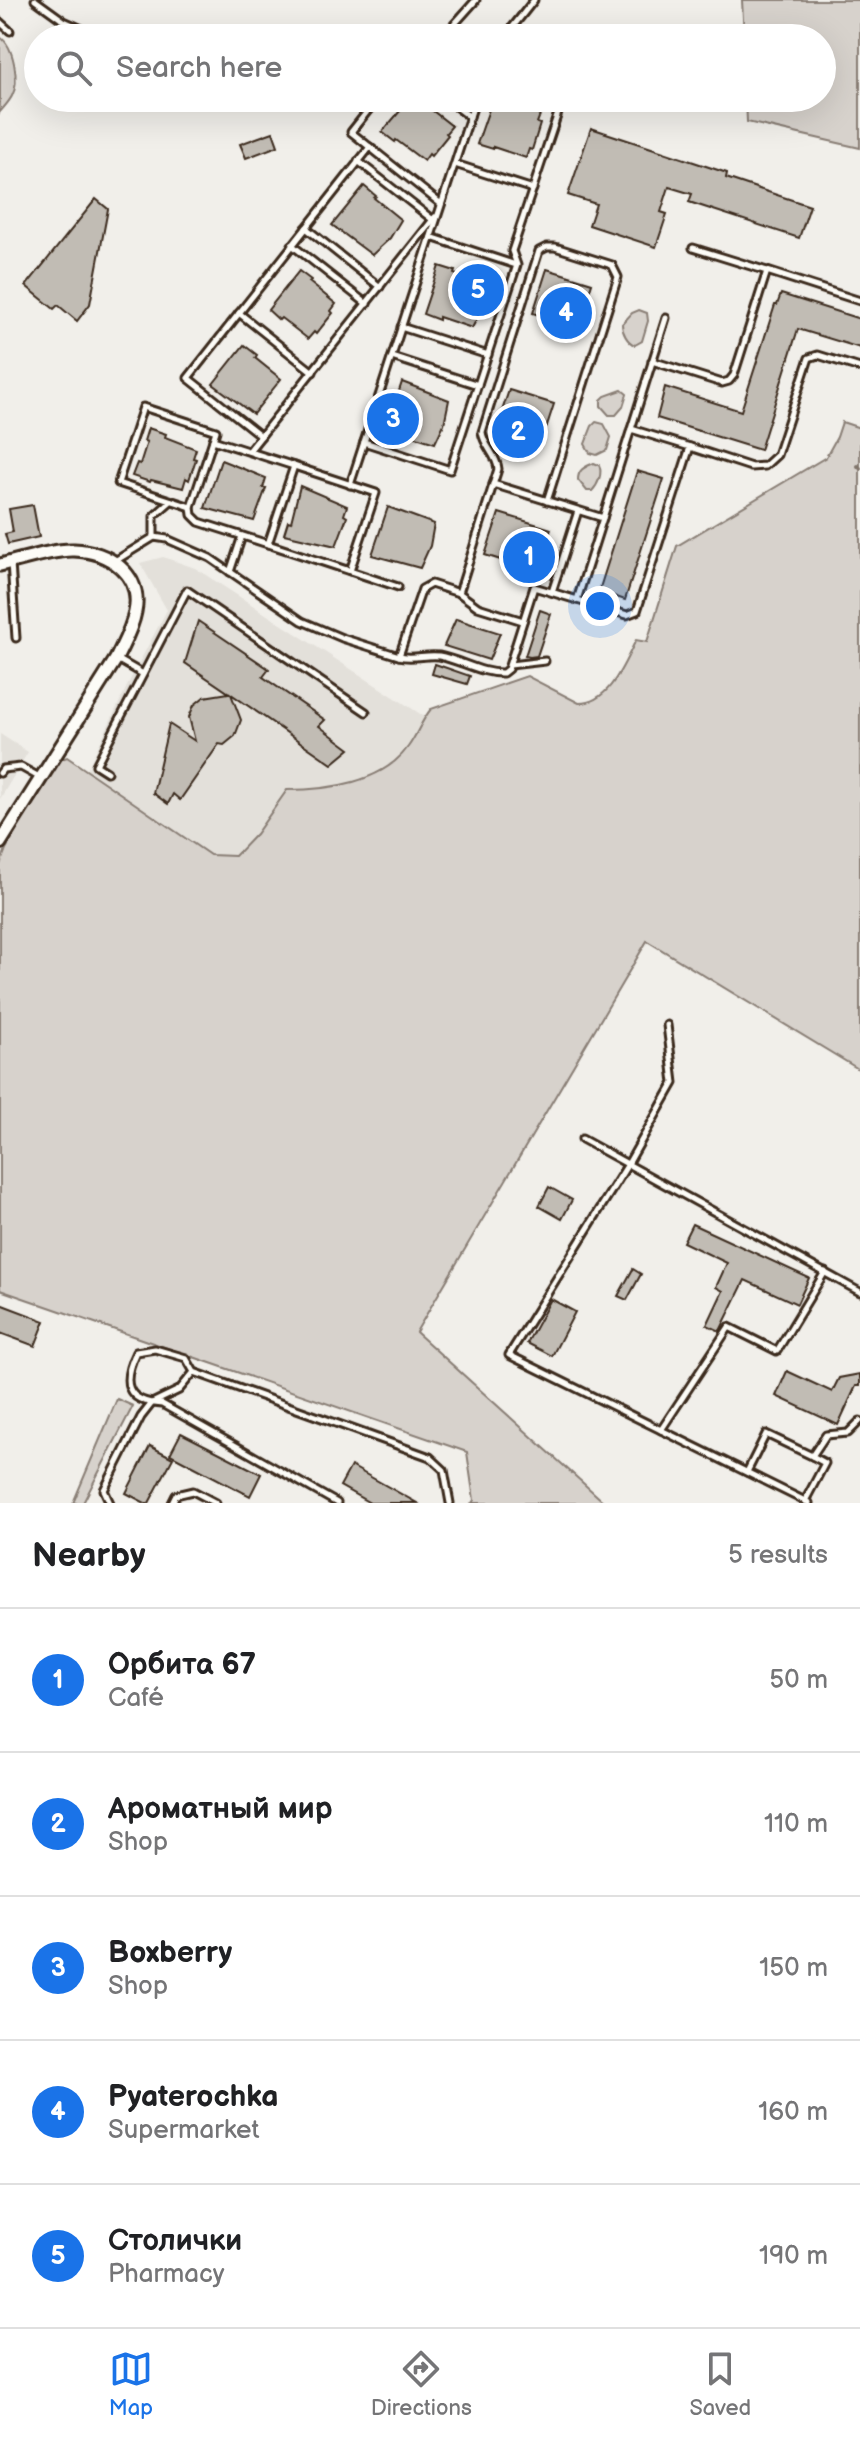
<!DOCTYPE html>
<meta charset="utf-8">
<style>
:root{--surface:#fff;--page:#f2f2f2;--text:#202124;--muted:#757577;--line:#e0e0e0;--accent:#1a73e8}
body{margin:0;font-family:"Balsamiq Sans",sans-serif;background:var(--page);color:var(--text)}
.you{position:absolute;left:600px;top:606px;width:28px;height:28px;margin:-20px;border:6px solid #fff;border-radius:50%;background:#1a73e8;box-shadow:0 0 0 12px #1a73e833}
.badge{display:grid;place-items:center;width:52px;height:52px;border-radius:50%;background:var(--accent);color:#fff;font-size:26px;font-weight:700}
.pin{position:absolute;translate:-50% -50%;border:4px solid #fff;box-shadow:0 2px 8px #0006}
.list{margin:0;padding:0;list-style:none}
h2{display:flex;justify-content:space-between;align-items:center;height:104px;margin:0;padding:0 32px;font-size:34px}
h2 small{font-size:26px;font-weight:400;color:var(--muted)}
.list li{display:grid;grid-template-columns:52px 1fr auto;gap:24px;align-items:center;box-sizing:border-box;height:144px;padding:0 32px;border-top:2px solid var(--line)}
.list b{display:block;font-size:30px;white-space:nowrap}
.list p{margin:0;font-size:26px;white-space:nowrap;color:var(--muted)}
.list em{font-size:26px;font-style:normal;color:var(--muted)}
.icon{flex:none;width:44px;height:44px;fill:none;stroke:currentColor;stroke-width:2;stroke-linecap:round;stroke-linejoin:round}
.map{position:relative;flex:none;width:860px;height:1503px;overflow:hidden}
.search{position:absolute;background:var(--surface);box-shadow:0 8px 32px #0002;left:24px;right:24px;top:24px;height:88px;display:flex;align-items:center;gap:20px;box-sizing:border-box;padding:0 28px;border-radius:44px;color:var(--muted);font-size:30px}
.sheet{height:824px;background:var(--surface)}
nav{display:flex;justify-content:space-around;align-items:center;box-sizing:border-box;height:112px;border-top:2px solid var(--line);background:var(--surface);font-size:22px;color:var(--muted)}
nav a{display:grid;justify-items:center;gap:4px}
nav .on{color:var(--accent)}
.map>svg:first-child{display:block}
.built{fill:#e3e0da}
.green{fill:#d7d2cc;stroke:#897e75;stroke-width:2}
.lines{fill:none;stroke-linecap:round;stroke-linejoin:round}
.stream{stroke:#80746b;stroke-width:4}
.building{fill:#c1bcb4;stroke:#3b2a1e;stroke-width:2}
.service-casing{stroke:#3b2a1e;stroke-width:11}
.minor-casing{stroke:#3b2a1e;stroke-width:17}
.service{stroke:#fdfcf7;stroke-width:5}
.minor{stroke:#fdfcf7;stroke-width:11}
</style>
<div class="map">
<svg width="860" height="1503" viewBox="0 0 860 1503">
<rect width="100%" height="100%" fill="#f1efea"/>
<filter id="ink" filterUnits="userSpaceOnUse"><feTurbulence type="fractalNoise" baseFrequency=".0125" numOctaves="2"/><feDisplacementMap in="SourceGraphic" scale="16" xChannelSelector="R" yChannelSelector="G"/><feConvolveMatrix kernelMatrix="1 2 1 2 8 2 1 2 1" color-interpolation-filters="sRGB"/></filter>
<g filter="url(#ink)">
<g class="built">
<polygon points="163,557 195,568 425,717 408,748 393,763 357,782 317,790 287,790 256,834 236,856 210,855 87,770 131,678 167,610 140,563"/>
<polygon points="0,734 28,752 0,799"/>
</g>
<g class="green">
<polygon points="742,0 860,0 860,148 747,122 746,98 822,98 822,38 744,38"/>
<path d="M0,37C14,46 20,82 12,96C9,102 4,107 0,112Z"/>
<path d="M639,310L647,313L648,321L642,341L635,345C627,342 622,332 622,324L632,313Z"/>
<polygon points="622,390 627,394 623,407 616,415 609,415 601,406 601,400 605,396"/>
<polygon points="596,422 604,424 611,437 607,450 597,455 590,453 585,444 592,426"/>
<path d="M842,422L860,428V1070L647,941L416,1332L605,1503H472L474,1500L467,1452L0,1290V865L6,849L54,762L67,757L210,855L235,856L256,834L287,790C327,790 383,783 408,747C417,735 421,721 431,709L527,676L579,703C610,703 624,663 636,640L647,642L677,546L826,457L837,437Z"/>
<path d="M594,463L599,465C603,473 598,485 592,491H587L578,480C578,469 585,467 594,463Z"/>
<polygon points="117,1399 133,1406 83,1503 73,1503"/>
</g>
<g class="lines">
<polyline class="stream" points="858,466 860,468"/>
</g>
<g class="building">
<polygon points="399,98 420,98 425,102 424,104 452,126 446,133 448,135 431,156 429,154 424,161 396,140 395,142 382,132 406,104"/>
<polygon points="493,98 508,102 507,104 540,115 537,123 540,124 532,150 529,149 526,158 493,147 493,149 477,144"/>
<polygon points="591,128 727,173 726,178 810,206 799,238 689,202 692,194 669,187 661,212 667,214 656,247 589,225 596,204 568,195"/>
<polygon points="273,132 278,146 246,158 240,144"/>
<polygon points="364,186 376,196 374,198 401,220 390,238 372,255 332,225"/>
<polygon points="96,199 108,209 90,304 77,321 58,305 54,309 26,286"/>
<polygon points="439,266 455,271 454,274 486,285 479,315 472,328 439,317 439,320 423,314"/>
<polygon points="547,269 592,283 578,327 533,313"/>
<polygon points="299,271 311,280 309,282 336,304 331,311 333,313 316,334 314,332 308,339 281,318 279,320 268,310"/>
<polygon points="781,294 860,319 860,348 798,329 760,450 657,418 665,387 741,411 775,305 777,305"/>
<polygon points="244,345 257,355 255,358 281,379 253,414 213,384"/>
<polygon points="402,382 449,400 444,424 435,443 401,432 400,434 386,430"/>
<polygon points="509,390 554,404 540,447 495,432"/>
<polygon points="148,428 166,434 165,437 196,449 193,458 196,459 189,480 186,478 183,488 151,480 150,482 132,476 137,463 140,464 147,442 144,441"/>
<polygon points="221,460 266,478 263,488 266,488 254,521 205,508"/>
<polygon points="637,471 664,479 625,600 599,591"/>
<polygon points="300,486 347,506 344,515 347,517 336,546 284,534 288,521 291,522"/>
<polygon points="33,505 39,537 8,544 5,534 13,532 9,509"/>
<polygon points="388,507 434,524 430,546 420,568 372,555"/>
<polygon points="499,513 551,529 538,572 485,555"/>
<polygon points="540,610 551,614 537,656 530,657 525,656"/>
<polygon points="456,619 500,633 489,660 444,646"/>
<polygon points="198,621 269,669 263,677 325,720 319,726 350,749 332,764 231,694 241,720 235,736 224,745 219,744 180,800 173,794 168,804 153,793 169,724 195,741 189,717 194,705 204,697 229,693 185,663"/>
<polygon points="435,664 470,676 467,684 432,674"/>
<polygon points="549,1187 572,1200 562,1219 539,1206"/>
<polygon points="692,1224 809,1278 797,1304 745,1280 720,1331 707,1325 723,1291 716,1287 727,1263 683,1242"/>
<polygon points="633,1269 641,1274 627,1300 618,1296"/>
<polygon points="551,1299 575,1312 552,1356 527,1343"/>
<polygon points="0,1304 45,1321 35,1346 0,1333"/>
<polygon points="787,1371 832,1392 839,1378 860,1374 860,1386 856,1386 838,1425 776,1396"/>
<polygon points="181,1433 261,1474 250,1496 170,1454"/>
<polygon points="150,1446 173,1458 149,1503 145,1503 126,1493"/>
<polygon points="351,1466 417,1503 370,1503 340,1486"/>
</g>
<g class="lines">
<g class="service-casing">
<g id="service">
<polyline points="35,0 64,21 91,33 204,38"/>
<polyline points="0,22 10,31"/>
<polyline points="442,38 476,0"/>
<polyline points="504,38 534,0"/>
<polyline points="378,98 351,132 441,204"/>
<polyline points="445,98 470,117"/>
<polyline points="358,161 433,220"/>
<polyline points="455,164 533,189"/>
<polyline points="306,228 380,287"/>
<polyline points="431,237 516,265"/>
<polyline points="292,245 367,304"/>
<polyline points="693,248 767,271"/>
<polyline points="239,313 313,372"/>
<polyline points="401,327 488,355"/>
<polyline points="392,357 478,385"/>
<polyline points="652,361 722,383 729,381 734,375 767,271 860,301"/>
<polygon points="143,407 216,431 191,507 118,483"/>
<polyline points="261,436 188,378 370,147"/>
<polyline points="364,442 450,470 517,265 512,251 563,98"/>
<polyline points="690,447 751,467 765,466 777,455 809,358 818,355 860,368"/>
<polyline points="249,451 435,217"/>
<polyline points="493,484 603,518 631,429"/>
<polyline points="350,485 476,98"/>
<polyline points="191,507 192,515 199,522 268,544 294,466 213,440"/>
<polyline points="154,537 154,516 171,501"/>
<polyline points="268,544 350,571 376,493 294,466"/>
<path d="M115,561L154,537L167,539L210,558L302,621L342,638L399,656L422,589L431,584L459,593L498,469C497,455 484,447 482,432L539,251L547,247H555L612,265L618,277L547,501"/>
<polyline points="11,563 16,638"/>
<polyline points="350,571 398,587"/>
<polyline points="230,572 242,536"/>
<polyline points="552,592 578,511"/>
<polyline points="459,593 478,607 523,621"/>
<polyline points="577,600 603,518"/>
<path d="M399,656C413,660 425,654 439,656C460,660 482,674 503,673L508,669L534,587L627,615L637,611L690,447L631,429L666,318"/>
<polyline points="117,659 143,674"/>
<polyline points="510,665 545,661"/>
<polyline points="107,772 96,765 187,590 366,712"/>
<polyline points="0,773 3,769 21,767 39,777"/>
<polyline points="667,1025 674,1083 628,1164 509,1355 809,1503"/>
<polyline points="582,1139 860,1292"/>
<polyline points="661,1430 729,1327 777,1351 825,1272"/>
<polyline points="747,1472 766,1434 812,1456"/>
<polyline points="805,1501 825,1463 812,1456 826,1435 848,1433 860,1421"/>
<polyline points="110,1503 104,1490 141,1417 152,1403 179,1390 194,1372"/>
<polyline points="172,1503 176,1495 193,1491 216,1503"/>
<path d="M337,1503L162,1404C124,1402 122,1381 136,1352L155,1349L186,1358L194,1372L430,1457L444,1470L450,1503"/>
</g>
</g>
<g class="minor-casing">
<path id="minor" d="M0,565C21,560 54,549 74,550C108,551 143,574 135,612C132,629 123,644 116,659L0,843"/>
</g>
<use href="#service" class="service"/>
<use href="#minor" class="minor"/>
</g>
</g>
</svg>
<div class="you"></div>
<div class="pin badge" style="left:529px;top:557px">1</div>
<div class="pin badge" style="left:518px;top:432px">2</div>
<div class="pin badge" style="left:393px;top:419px">3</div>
<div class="pin badge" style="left:566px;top:313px">4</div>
<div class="pin badge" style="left:478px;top:290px">5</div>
<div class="search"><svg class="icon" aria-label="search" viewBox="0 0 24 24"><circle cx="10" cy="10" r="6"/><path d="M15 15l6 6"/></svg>Search here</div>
</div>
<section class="sheet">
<h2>Nearby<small>5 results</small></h2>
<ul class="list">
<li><span class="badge">1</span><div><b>Орбита 67</b><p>Café</p></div><em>50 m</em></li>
<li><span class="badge">2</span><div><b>Ароматный мир</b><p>Shop</p></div><em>110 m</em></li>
<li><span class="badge">3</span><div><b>Boxberry</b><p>Shop</p></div><em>150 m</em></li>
<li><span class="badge">4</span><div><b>Pyaterochka</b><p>Supermarket</p></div><em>160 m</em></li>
<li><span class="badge">5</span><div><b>Столички</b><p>Pharmacy</p></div><em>190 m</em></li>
</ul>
</section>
<nav>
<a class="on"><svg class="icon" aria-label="map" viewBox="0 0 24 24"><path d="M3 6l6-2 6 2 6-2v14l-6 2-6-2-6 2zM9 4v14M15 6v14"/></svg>Map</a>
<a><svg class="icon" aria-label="directions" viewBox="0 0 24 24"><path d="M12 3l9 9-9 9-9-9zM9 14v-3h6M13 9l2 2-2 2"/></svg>Directions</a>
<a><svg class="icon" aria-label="saved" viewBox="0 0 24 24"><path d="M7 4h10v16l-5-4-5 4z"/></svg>Saved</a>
</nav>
